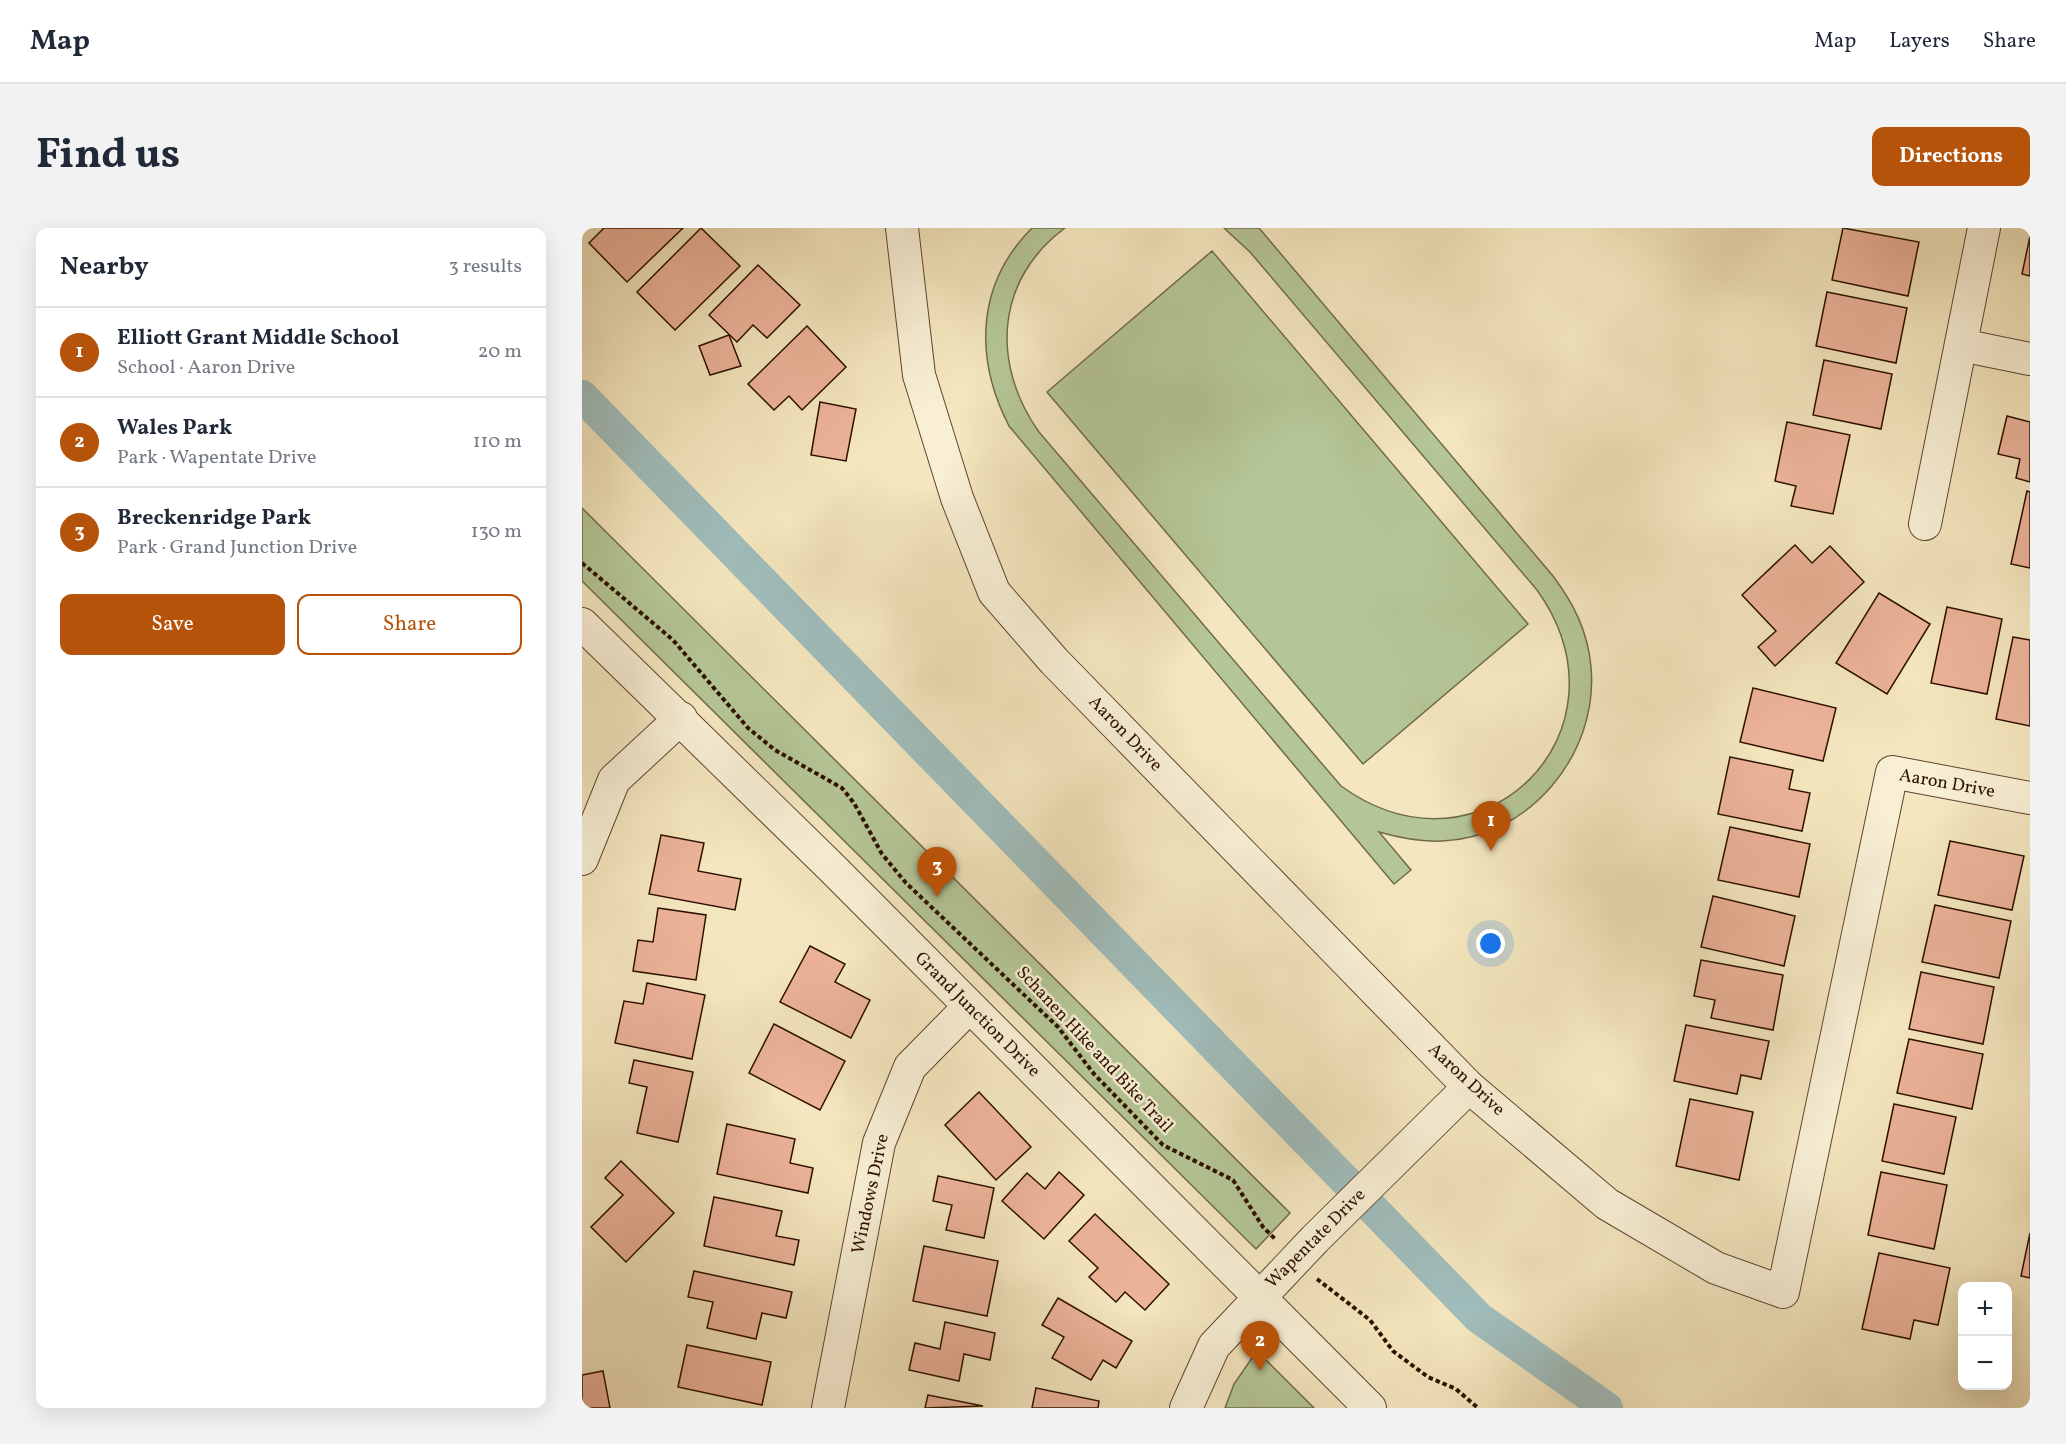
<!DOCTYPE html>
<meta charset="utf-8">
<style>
:root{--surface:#fff;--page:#f2f2f3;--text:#1f2937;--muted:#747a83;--line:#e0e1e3;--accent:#b45309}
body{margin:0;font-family:Vollkorn,serif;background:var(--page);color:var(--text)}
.controls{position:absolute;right:18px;bottom:18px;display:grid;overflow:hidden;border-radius:12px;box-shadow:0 6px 24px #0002}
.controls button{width:54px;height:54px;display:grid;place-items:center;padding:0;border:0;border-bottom:2px solid var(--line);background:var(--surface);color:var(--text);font:30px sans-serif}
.you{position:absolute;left:909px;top:716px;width:21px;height:21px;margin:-15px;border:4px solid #fff;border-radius:50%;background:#1a73e8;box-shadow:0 0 0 9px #1a73e833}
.badge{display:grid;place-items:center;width:39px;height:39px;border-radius:50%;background:var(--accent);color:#fff;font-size:20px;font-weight:700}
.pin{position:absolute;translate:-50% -50px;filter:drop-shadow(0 2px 3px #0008)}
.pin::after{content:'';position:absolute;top:32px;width:21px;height:18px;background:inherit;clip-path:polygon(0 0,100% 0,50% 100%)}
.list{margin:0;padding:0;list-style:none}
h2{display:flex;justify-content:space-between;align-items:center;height:78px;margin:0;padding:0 24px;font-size:26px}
h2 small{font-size:20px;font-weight:400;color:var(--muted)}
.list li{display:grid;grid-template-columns:39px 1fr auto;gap:18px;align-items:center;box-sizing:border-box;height:90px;padding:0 24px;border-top:2px solid var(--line)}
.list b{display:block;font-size:22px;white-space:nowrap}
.list p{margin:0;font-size:20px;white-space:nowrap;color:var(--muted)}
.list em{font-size:20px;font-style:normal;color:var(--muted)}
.actions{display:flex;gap:12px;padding:18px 24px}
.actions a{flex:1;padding:14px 0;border:2px solid var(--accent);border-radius:12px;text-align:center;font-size:21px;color:var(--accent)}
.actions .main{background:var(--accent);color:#fff}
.map{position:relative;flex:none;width:1448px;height:1180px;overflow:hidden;border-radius:12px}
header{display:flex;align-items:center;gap:36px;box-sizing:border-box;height:84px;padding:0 30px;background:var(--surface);border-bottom:2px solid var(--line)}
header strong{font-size:28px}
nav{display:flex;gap:33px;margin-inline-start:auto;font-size:21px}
.intro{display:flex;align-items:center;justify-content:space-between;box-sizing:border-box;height:144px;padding:0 36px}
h1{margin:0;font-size:42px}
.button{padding:15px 27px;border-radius:12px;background:var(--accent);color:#fff;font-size:21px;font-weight:700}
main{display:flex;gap:36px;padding:0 36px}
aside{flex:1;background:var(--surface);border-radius:12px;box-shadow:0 6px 24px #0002}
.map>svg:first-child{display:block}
.green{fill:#b5c696;stroke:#716b4b;stroke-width:1.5}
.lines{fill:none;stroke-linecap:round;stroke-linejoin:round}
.canal{stroke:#a0bdbc;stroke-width:32}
.building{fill:#ecb399;stroke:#2d1000;stroke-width:1.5}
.minor-casing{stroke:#5f4630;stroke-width:34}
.path{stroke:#2d1000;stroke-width:4;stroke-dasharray:4.5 3;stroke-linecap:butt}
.minor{stroke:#f8efd5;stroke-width:32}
.labels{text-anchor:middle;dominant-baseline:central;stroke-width:5;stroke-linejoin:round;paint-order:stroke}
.street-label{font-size:18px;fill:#2d1000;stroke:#f8efd5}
</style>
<header>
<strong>Map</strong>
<nav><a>Map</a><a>Layers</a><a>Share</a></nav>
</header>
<div class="intro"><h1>Find us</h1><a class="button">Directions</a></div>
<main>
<aside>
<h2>Nearby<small>3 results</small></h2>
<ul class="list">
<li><span class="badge">1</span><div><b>Elliott Grant Middle School</b><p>School · Aaron Drive</p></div><em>20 m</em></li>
<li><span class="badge">2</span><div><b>Wales Park</b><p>Park · Wapentate Drive</p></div><em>110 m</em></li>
<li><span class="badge">3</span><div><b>Breckenridge Park</b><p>Park · Grand Junction Drive</p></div><em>130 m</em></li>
</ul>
<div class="actions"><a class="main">Save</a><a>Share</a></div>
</aside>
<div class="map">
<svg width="1448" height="1180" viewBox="0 0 1448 1180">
<rect width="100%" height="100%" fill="#f4e6be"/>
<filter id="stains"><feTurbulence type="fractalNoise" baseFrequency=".00333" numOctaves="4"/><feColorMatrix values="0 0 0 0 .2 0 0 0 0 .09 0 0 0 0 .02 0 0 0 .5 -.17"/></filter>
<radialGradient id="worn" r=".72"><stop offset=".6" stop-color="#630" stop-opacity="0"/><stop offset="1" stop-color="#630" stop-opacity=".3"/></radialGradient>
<g class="green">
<path d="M450,0H483C413,52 409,136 457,204L759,558C900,660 1056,503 955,362L668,24L642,0H677L971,348C992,376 1006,404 1009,439C1017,526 947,610 860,613C838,614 818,610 797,604L829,642L812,656L427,198C392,130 394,56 450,0Z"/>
<polygon points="630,23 946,396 781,536 465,164"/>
<polygon points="0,280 708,985 674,1021 0,353"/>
<polygon points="681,1129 732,1180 643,1180 652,1156 670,1130"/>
</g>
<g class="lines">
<polyline class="canal" points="0,168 897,1090 1025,1180"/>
</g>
<g class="building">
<polygon points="22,0 101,0 45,54 7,15"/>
<polygon points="119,0 158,38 93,102 55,64"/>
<polygon points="1261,0 1337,14 1326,68 1250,52"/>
<polygon points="1448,8 1448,48 1440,46"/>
<polygon points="176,37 218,77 185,110 171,97 155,114 127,87"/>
<polygon points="1245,64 1325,80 1314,135 1234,118"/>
<polygon points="225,98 264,139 220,182 207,168 192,182 166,156"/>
<polygon points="147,107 159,138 128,147 117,118"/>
<polygon points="1242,132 1310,146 1299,201 1231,187"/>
<polygon points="238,174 274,181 264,233 229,227"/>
<polygon points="1425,188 1448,194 1448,254 1434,250 1438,231 1416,226"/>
<polygon points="1205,194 1268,207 1251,286 1209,278 1214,258 1193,253"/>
<polygon points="1445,263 1448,264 1448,340 1429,336"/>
<polygon points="1213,317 1230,335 1248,318 1282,354 1193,438 1176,419 1194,403 1160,367"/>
<polygon points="1297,365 1348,396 1305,466 1254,435"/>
<polygon points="1365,379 1420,391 1405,466 1349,455"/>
<polygon points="1431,409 1448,412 1448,498 1414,491"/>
<polygon points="1171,460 1254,480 1241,533 1158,514"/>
<polygon points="1148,529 1211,542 1207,561 1228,565 1220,603 1136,586"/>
<polygon points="1148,599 1228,616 1217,669 1136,652"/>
<polygon points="79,607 122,615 116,643 159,651 153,682 67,666"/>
<polygon points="1368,613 1442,628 1430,682 1356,667"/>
<polygon points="1131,668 1213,688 1202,738 1119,719"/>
<polygon points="1353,677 1429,693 1417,750 1340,734"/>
<polygon points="76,680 124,687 114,752 51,743 56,712 71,714"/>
<polygon points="228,718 263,736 253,754 288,772 269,810 198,774"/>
<polygon points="1119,732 1201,747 1191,802 1129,790 1133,772 1112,768"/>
<polygon points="1339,744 1412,759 1401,816 1327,801"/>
<polygon points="65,755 123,767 110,831 33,815 42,773 61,776"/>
<polygon points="192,796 263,833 238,882 167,845"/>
<polygon points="1104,797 1187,813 1179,851 1159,847 1155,866 1092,853"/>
<polygon points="1327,811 1401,826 1390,881 1315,865"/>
<polygon points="52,832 111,844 96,914 55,905 65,859 47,855"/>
<polygon points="397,864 449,919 414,952 363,897"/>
<polygon points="1108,871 1171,884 1157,952 1094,938"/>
<polygon points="1312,876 1374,889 1362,946 1300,933"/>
<polygon points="145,896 213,911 208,935 231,940 226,965 135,946"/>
<polygon points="39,933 92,985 44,1034 9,999 41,967 23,950"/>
<polygon points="477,944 502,967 462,1011 420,973 445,945 463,961"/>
<polygon points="1299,944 1365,957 1352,1021 1286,1007"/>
<polygon points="356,948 412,960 402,1010 364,1002 370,977 351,973"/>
<polygon points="132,969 200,983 194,1008 217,1012 212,1037 122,1018"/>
<polygon points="513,986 587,1056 563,1082 543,1064 534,1074 507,1049 516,1040 487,1013"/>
<polygon points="1448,1005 1448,1050 1439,1048"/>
<polygon points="342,1018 416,1033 405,1088 331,1073"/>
<polygon points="1297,1025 1368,1040 1356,1097 1332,1092 1328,1111 1280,1101"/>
<polygon points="112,1043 210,1064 204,1090 180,1085 174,1111 125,1100 131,1074 106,1069"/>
<polygon points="476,1070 550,1113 534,1140 521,1132 509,1152 470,1130 482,1109 460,1097"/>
<polygon points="363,1094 413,1105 408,1132 382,1126 377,1153 327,1142 333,1115 358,1121"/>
<polygon points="105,1117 189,1134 180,1177 96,1159"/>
<polygon points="21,1143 28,1180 0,1180 0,1147"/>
<polygon points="454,1160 517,1173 516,1180 450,1180"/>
<polygon points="346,1167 401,1178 343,1180"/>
</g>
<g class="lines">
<g class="minor-casing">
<g id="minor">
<polyline points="320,0 337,147 375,270 412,364 472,433 887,859 1025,976 1134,1040 1201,1064 1310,544 1448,570"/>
<polyline points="1379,117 1448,131"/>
<polyline points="1343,296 1402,0"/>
<polyline points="0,396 250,640 788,1180"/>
<polyline points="0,631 32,552 99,490"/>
<polyline points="246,1180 297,915 328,839 387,779"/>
<polyline points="604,1180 632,1118 733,1011 887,859"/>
</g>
</g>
<g class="path">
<polyline points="0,335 91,412 166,500 193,522 260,560 272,575 300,626 324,655 476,799 512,846 581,917 651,952 681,999 693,1011"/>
<polyline points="735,1051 788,1092 811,1123 846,1149 874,1161 896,1180"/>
</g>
<use href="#minor" class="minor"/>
</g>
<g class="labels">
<g class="street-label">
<text transform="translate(543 506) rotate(46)">Aaron Drive</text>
<text transform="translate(1365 556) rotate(10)">Aaron Drive</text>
<text transform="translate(395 787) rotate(45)">Grand Junction Drive</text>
<text transform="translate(512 822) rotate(47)">Schanen Hike and Bike Trail</text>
<text transform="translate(884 852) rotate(43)">Aaron Drive</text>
<text transform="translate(289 966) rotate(-78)">Windows Drive</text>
<text transform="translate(734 1011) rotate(-45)">Wapentate Drive</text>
</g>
</g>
<rect width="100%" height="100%" filter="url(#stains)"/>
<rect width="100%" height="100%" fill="url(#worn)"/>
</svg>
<div class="controls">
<button>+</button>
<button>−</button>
</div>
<div class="you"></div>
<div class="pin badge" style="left:909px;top:623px">1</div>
<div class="pin badge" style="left:678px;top:1143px">2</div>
<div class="pin badge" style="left:355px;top:669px">3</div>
</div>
</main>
